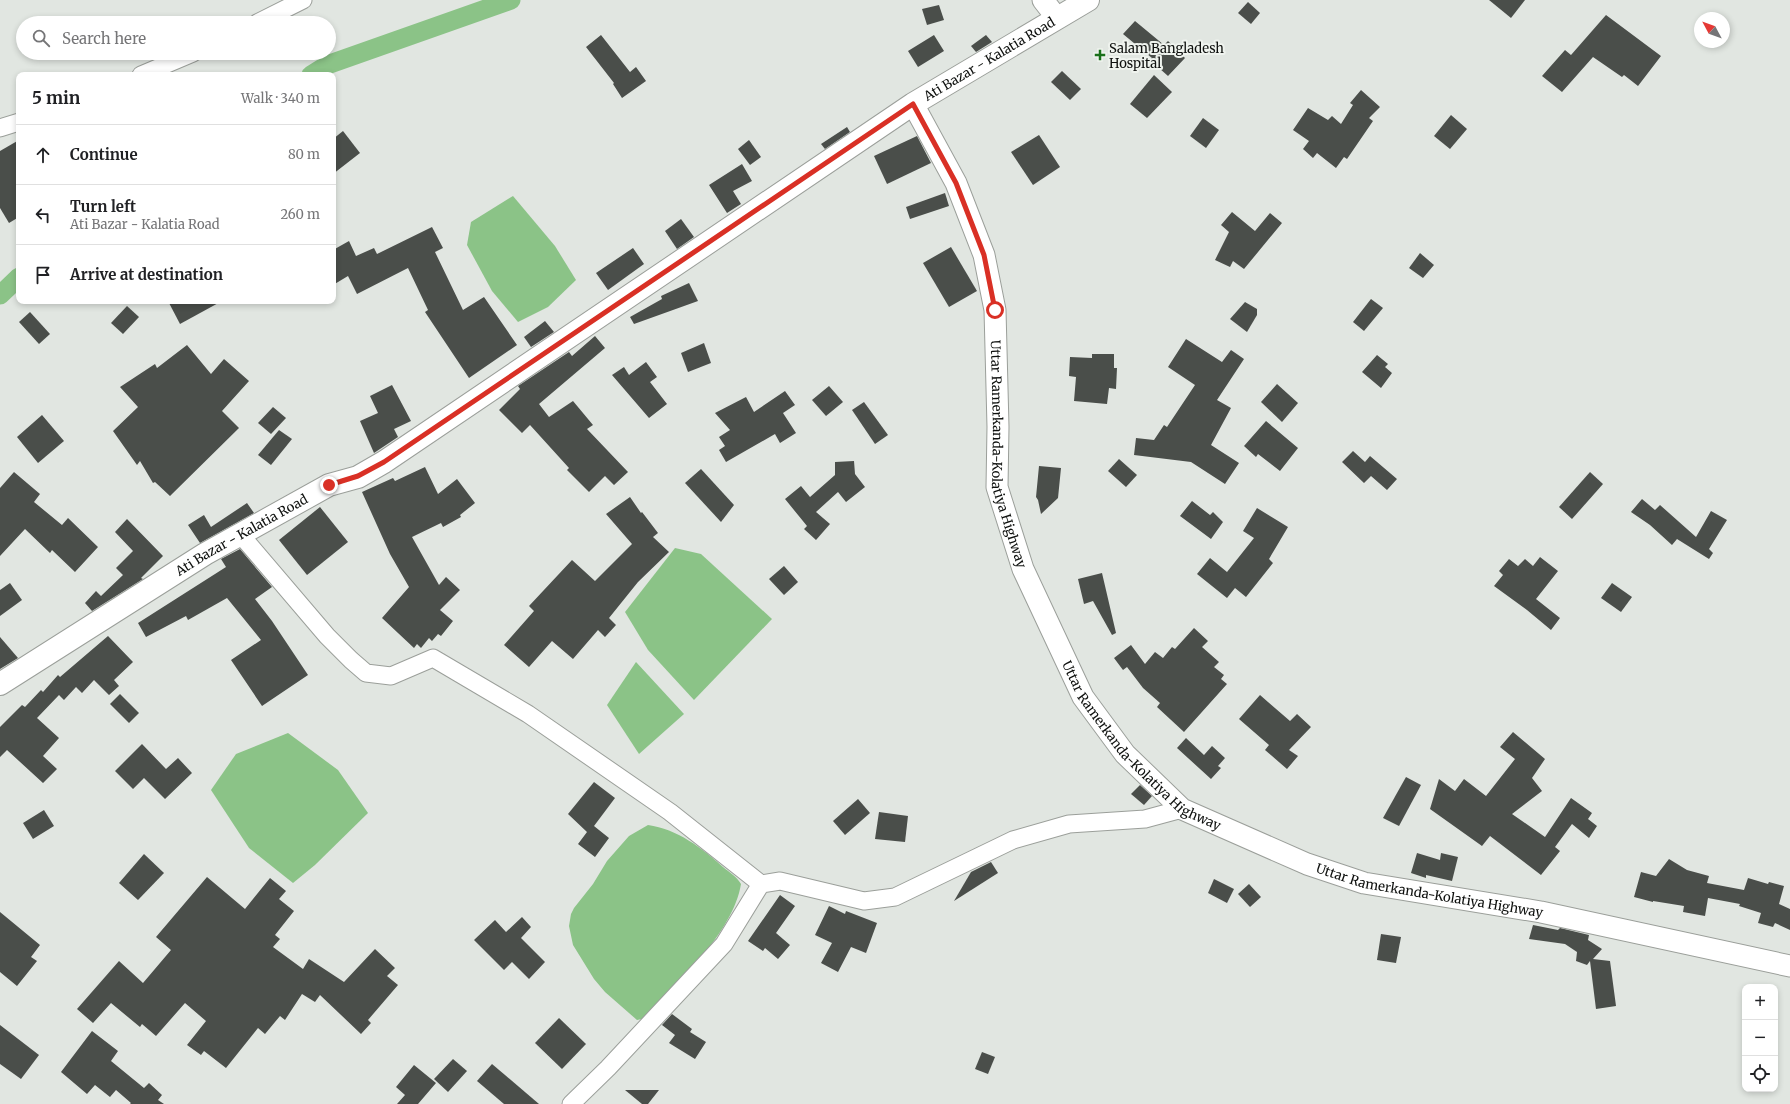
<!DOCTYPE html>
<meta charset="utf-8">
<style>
:root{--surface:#fff;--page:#f2f2f2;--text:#202124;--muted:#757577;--line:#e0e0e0}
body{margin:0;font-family:Merriweather,serif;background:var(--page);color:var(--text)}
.controls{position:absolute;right:12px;bottom:12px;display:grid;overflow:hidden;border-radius:8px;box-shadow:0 2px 6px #0003}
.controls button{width:36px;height:36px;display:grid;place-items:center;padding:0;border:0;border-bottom:1px solid var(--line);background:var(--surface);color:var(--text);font:20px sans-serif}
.compass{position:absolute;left:1694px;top:12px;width:36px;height:36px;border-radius:50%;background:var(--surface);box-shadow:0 2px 6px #0003;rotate:311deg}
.stop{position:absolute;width:12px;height:12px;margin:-9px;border:3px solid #d93025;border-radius:50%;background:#fff}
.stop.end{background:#d93025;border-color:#fff;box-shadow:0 1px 4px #0008}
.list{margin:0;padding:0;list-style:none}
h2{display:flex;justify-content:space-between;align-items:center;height:52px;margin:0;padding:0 16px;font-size:17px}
h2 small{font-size:13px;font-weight:400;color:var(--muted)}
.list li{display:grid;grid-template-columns:26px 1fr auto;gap:12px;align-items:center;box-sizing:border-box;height:60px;padding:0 16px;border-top:1px solid var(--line)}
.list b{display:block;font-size:15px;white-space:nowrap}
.list p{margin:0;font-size:13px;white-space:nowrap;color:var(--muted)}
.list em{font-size:13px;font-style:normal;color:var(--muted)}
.icon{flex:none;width:22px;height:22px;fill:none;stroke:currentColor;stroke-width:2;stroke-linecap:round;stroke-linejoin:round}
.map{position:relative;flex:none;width:1790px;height:1104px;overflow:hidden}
.search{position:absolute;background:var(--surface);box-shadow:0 2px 6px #0003;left:16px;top:16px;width:320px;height:44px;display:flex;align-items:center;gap:10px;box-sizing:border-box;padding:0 14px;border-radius:22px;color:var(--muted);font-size:15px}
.panel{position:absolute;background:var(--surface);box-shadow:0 2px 6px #0003;left:16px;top:72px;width:320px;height:232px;border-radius:8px}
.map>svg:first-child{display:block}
.water{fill:#8bc387}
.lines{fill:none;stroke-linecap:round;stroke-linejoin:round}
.canal{stroke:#8bc387;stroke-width:19}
.building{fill:#4a4e4a}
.minor-casing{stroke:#9b9f9a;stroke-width:19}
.tertiary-casing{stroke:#9b9f9a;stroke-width:23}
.secondary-casing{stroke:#9b9f9a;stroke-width:24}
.minor{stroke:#fff;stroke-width:17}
.tertiary{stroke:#fff;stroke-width:21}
.secondary{stroke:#fff;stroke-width:22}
.route{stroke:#d93025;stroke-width:5}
.poi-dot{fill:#1a701a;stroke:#eff3ee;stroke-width:1.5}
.labels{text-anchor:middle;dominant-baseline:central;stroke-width:4;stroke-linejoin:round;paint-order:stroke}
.poi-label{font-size:13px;fill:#0e100e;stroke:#eff3ee;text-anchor:start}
.street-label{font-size:13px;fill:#0e100e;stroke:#eff3ee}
</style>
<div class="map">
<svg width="1790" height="1104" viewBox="0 0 1790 1104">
<rect width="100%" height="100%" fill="#e1e6e1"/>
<g class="water">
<polygon points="513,196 555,246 576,280 548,307 518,322 492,291 467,245 471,222"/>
<polygon points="675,548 701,554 772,619 694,700 648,650 625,612"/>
<polygon points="636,662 684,714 639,754 607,705"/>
<polygon points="288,733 338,770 368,813 315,865 293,883 249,848 211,790 236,754"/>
<path d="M648,825C677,829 702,848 723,867C729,872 737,877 741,884C733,933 676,985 642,1019L637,1020L605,992L594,979L573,945L569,926L571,914L574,908L593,884L607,861L629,836Z"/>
</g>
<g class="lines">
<g class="canal">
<polyline points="311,75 327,65 511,0"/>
<polyline points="0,295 19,277"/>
</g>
</g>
<g class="building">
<polygon points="1489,0 1525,0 1511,18"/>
<polygon points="1248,2 1260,13 1251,24 1238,13"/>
<polygon points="939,5 944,20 927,25 922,9"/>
<polygon points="1606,15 1661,56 1638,86 1624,75 1622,77 1593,57 1562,92 1542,76 1565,50 1571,55"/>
<polygon points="1135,21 1164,45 1168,41 1185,58 1168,76 1150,60 1152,58 1123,34"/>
<polygon points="601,35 630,72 636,67 646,81 622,98 613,84 614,83 586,47"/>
<polygon points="934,35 944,51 918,67 908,51"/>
<polygon points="986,35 992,42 976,52 971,46"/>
<polygon points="1062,71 1081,89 1070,100 1051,82"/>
<polygon points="1154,75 1172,92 1147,118 1130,104"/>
<polygon points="1361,90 1380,107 1369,118 1373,121 1347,159 1344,157 1336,168 1317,153 1313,158 1303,149 1309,141 1293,130 1308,108 1328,120 1332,116 1341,124 1353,105 1350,103"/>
<polygon points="1451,115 1467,129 1450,149 1434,136"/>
<polygon points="1203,118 1219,130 1206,148 1190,136"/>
<polygon points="847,127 850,132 825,149 821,144"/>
<polygon points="343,131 360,153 333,174 333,139"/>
<polygon points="1039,135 1060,167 1033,185 1011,152"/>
<polygon points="917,136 931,163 887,184 874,156"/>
<polygon points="19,140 19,217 9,223 0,208 0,151"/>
<polygon points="749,140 761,157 750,165 738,149"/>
<polygon points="742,164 752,181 733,191 741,204 727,213 709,185"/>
<polygon points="945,193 949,206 910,219 906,207"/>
<polygon points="1232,212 1255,231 1270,213 1282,223 1244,269 1233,261 1230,267 1215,260 1229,232 1221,225"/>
<polygon points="681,219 694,237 677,249 665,231"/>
<polygon points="432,227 443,248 435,252 463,310 484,297 517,345 469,378 425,312 428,310 408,268 357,294 348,276 333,285 333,250 349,241 356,256 374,248 377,254"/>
<polygon points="951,247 977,291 949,307 923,263"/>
<polygon points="633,248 644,264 608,290 596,273"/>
<polygon points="1420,253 1434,265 1423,278 1409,268"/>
<polygon points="689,283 698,301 634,324 630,317 662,299 661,296"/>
<polygon points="1371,299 1383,308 1364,331 1353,322"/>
<polygon points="168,301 222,301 180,324"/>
<polygon points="1245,302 1257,309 1257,315 1247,332 1230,319"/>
<polygon points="127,306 139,317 123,334 111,323"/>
<polygon points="30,312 50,334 39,344 19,322"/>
<polygon points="545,321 554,332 531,347 524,337"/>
<polygon points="595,336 605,348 539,404 549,417 573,401 593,425 587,429 628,472 614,485 605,476 589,492 567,470 569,468 530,425 522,433 499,410 520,389 518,386 569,352 572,356"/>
<polygon points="1186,339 1222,362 1231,350 1244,359 1217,400 1231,408 1211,445 1239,463 1225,484 1191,462 1134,455 1136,438 1154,440 1164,425 1167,427 1195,385 1168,367"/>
<polygon points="704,343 711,363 688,372 681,353"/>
<polygon points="187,345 211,374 224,359 249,381 222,411 239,428 170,496 155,482 153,483 140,461 137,465 113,431 138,407 120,387 155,364 157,368"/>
<polygon points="1092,354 1114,354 1114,368 1117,368 1116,389 1109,388 1107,404 1074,401 1076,377 1069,376 1070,357 1092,358"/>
<polygon points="1377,355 1388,364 1385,367 1392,373 1381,388 1362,372"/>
<polygon points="646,362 657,377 650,382 667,404 649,418 612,375 624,367 629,375"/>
<polygon points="1277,384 1298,403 1282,422 1261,402"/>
<polygon points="392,385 411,421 394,429 398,437 374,453 360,421 378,413 370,396"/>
<polygon points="829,386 843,402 826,416 812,400"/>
<polygon points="785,391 795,405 783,413 796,433 780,443 775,434 726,462 719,450 725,446 719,437 730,430 715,413 746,397 754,412"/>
<polygon points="864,402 888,435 875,444 852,410"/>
<polygon points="273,407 286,418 271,434 258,423"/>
<polygon points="42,415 64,441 38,463 17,437"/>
<polygon points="1266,421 1298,448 1280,471 1258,454 1256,457 1244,446"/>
<polygon points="279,430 292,439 271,465 258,455"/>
<polygon points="1353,451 1365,462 1370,456 1397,479 1387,490 1371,476 1364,483 1342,462"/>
<polygon points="1119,459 1137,475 1126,487 1108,471"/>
<polygon points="854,461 855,474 865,487 846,502 838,492 816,512 830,524 816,540 804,529 807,526 785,499 801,486 810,497 835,475 835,462"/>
<polygon points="1039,466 1061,468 1058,498 1041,514 1038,500 1036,497"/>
<polygon points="425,467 438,494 457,479 475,503 460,515 461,517 443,527 441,523 412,537 439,585 446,577 460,590 440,610 453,621 441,636 438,634 432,641 429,638 421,648 417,644 414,648 382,618 409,587 390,554 362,492 393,478 395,481"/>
<polygon points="701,469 734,505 721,522 685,483"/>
<polygon points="14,472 40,494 34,502 62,525 68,518 98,547 75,572 52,550 50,553 25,529 0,556 0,488"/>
<polygon points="1590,472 1603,484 1572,519 1559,507"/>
<polygon points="630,497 641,513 642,512 658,533 653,537 669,552 638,582 609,618 616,625 605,637 598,630 573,659 552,641 529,667 504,645 534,611 529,606 572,560 595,581 632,544 606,514"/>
<polygon points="1642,499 1655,510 1660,505 1696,537 1711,511 1727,520 1709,549 1713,553 1709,559 1677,539 1672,545 1650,525 1631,512"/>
<polygon points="1192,501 1210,515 1213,512 1223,522 1211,539 1180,516"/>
<polygon points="247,503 254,513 200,543 188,525 204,515 211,527"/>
<polygon points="320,507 348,542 307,575 279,540"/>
<polygon points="1257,508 1288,527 1269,559 1273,563 1246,597 1235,588 1227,598 1197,574 1210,558 1227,572 1254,538 1243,531"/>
<polygon points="127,519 163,556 141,578 143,579 92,611 85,603 96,591 101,596 123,575 116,568 133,551 115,532"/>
<polygon points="240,549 272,587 255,599 272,621 308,675 262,706 231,660 261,640 227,598 188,620 186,616 146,637 138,623 226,567 221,559"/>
<polygon points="1540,557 1558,571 1536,599 1560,618 1551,630 1527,610 1494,586 1503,575 1499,571 1509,559 1518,566 1525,559 1533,566"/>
<polygon points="784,566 798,582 784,595 769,579"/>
<polygon points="1102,573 1116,633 1112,635 1093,601 1084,604 1078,579"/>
<polygon points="10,583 22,600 0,616 0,590"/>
<polygon points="1612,583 1632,597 1621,612 1601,598"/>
<polygon points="1194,628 1208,641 1202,647 1219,662 1214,667 1224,675 1221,679 1227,684 1184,732 1157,707 1160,703 1143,688 1127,667 1123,670 1114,658 1131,645 1145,664 1155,652 1163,658 1172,647 1175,649"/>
<polygon points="108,636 133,662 114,680 119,686 109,695 94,680 82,693 76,687 64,700 59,695 37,718 59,738 43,756 57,769 43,783 7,750 0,757 0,727 22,705 25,707 41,690 43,692 58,675 60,677"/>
<polygon points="0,637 18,658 0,669"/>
<polygon points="120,694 139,713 129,723 110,704"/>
<polygon points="1260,695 1290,721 1297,714 1311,727 1289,750 1298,756 1287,769 1265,750 1269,745 1239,719"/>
<polygon points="1513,732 1545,759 1532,778 1542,791 1512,814 1545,837 1571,798 1592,813 1588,819 1597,826 1589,838 1572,824 1555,847 1560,851 1541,875 1490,836 1482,846 1430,809 1439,779 1455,791 1464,779 1486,796 1515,759 1500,747"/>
<polygon points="1186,738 1204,755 1212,746 1225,758 1218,766 1221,768 1211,779 1177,748"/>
<polygon points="142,744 166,769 178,758 192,773 165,799 144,778 133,789 115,771"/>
<polygon points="1406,777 1421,785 1399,826 1383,818"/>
<polygon points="594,782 615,798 594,826 609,838 595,857 578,844 587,832 568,814"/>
<polygon points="1140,785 1152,796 1144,805 1131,794"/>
<polygon points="858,799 870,813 845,835 833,821"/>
<polygon points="44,810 54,826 33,839 23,823"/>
<polygon points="879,812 908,816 905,842 875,839"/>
<polygon points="1417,853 1440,860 1441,853 1458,857 1452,881 1426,875 1426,878 1411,873"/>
<polygon points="144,854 164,873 138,900 119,883"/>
<polygon points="1669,859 1687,870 1709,876 1707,883 1744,890 1748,878 1768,884 1769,882 1784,886 1779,904 1790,909 1790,930 1775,923 1773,927 1758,923 1761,913 1739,906 1740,904 1708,898 1705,916 1683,912 1684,906 1653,901 1653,902 1634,897 1641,872 1656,876"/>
<polygon points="991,862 998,873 954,901 971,872"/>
<polygon points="207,877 245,909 270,878 286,891 279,899 294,911 275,935 280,939 273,947 303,969 309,959 344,982 375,949 395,968 387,976 398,985 368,1020 371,1023 361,1034 320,995 315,1002 302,994 285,1020 280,1016 265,1034 258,1028 226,1068 204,1051 201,1055 187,1045 206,1021 185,1003 156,1036 142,1024 140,1027 111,1003 93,1023 77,1009 119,961 143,983 171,950 156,937"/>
<polygon points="1214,879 1234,889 1227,903 1208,893"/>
<polygon points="1249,884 1261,897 1250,907 1238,894"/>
<polygon points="780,895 795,906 776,933 790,945 778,959 765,948 763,951 748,941"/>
<polygon points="829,906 845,914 846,911 877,923 866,953 851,947 838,972 821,963 832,943 815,935"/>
<polygon points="0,912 40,945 31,957 37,961 17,986 0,972"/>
<polygon points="522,917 531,927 521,938 545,962 529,979 512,962 504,970 474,940 495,920 506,932"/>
<polygon points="1533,925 1558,930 1560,928 1589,935 1588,940 1602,949 1593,959 1610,961 1616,1006 1596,1009 1590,961 1587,965 1576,961 1577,952 1565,944 1529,939"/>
<polygon points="1381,934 1401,937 1396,963 1377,960"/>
<polygon points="672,1014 692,1029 690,1032 706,1042 695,1059 669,1043 675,1035 662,1025"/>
<polygon points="559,1018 586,1044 562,1069 535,1043"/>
<polygon points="0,1025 39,1055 21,1079 0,1064"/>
<polygon points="92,1031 118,1051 111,1061 144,1088 149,1083 162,1095 158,1100 164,1104 130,1104 131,1103 116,1090 110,1097 95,1085 87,1094 61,1072"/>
<polygon points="982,1052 995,1057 988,1074 975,1069"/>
<polygon points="453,1059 467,1071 448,1092 434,1079"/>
<polygon points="492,1064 539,1104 504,1104 477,1081"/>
<polygon points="414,1065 436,1083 418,1104 397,1104 405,1095 396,1087"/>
<polygon points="625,1090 659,1090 648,1104 642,1104"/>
</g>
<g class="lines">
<g class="minor-casing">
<g id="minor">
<polyline points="257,23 303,0"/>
<polyline points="141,75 193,53"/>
<polyline points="0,128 19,122"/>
<polyline points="240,534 327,636 351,660 366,673 391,676 433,658 528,714 670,812 761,884"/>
<polyline points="571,1104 608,1068 724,944 761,884 780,881 864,901 895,897 1013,840 1069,824 1145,819 1182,809"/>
</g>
</g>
<g class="tertiary-casing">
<g id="tertiary">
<polyline points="1043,0 1057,18"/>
<path id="s1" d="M913,104L956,183L984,255L995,310L998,427L997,487L1023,569L1083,697L1125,754L1182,809L1307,864L1364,883L1541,912L1790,966"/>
</g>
</g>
<g class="secondary-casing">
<g id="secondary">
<path id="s2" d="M0,684L205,554L329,485L358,477L384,462L913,104L1088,0"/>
</g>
</g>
<use href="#minor" class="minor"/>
<use href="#tertiary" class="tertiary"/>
<use href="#secondary" class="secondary"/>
</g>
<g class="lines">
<polyline class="route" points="329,485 358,476 384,462 913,104 956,183 984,255 995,310"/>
</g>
<path class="poi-dot" d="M1098 49h4v4h4v4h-4v4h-4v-4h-4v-4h4z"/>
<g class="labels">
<g class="poi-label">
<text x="1109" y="48">Salam Bangladesh<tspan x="1109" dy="15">Hospital</tspan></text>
</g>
<g class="street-label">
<text stroke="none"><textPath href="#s2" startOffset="1172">Ati Bazar - Kalatia Road</textPath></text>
<text stroke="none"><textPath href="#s1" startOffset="369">Uttar Ramerkanda-Kolatiya Highway</textPath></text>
<text stroke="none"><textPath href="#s2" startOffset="284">Ati Bazar - Kalatia Road</textPath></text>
<text stroke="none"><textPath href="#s1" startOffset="704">Uttar Ramerkanda-Kolatiya Highway</textPath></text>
<text stroke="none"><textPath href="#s1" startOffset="1040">Uttar Ramerkanda-Kolatiya Highway</textPath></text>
</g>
</g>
</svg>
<div class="controls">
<button>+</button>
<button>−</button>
<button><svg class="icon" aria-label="locate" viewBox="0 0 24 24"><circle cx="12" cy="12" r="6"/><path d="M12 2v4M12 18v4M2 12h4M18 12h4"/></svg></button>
</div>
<svg class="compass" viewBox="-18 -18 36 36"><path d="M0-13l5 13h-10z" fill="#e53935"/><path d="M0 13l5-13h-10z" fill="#757577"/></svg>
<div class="stop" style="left:995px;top:310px"></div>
<div class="stop end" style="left:329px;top:485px"></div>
<div class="search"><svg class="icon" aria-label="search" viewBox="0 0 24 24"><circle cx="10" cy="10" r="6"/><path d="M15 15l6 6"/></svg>Search here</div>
<section class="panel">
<h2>5 min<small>Walk · 340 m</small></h2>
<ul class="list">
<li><svg class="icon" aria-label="ahead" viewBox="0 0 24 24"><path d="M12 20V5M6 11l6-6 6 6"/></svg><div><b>Continue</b></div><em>80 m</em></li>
<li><svg class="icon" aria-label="left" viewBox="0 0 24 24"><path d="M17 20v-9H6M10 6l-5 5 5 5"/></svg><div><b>Turn left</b><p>Ati Bazar - Kalatia Road</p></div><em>260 m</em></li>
<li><svg class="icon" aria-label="arrive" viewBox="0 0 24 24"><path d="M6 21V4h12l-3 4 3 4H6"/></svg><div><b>Arrive at destination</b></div></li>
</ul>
</section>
</div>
